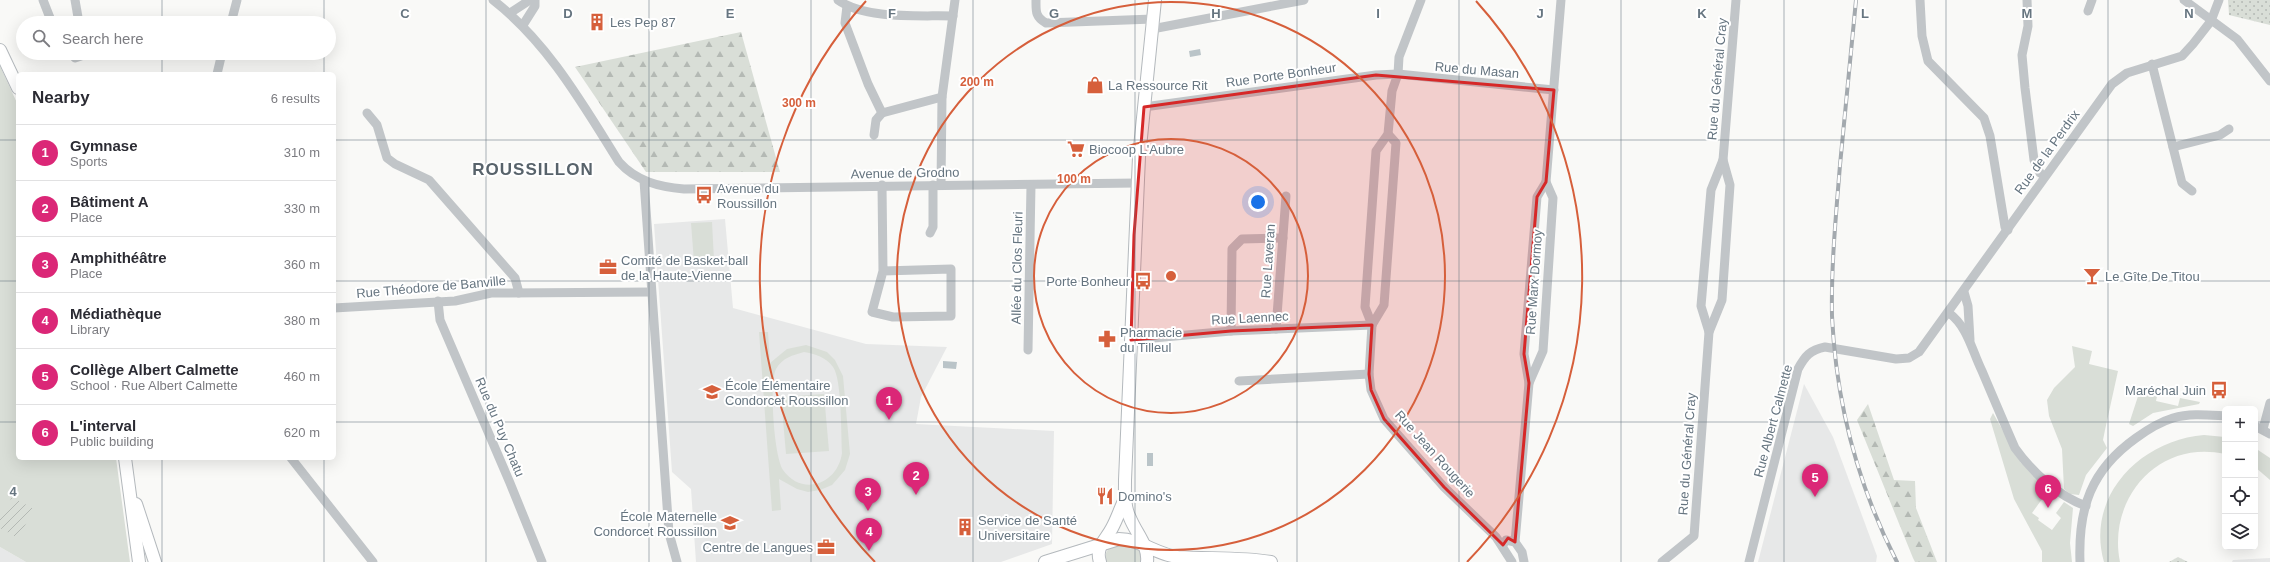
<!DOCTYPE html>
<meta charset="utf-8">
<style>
:root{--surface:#fff;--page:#f2f2f3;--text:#2b2b33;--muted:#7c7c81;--line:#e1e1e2;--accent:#db2777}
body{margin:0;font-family:Helvetica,sans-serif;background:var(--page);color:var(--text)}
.controls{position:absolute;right:12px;bottom:12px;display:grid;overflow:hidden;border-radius:6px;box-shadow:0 4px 16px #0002}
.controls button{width:36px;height:36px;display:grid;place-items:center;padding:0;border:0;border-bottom:1px solid var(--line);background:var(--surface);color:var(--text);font:20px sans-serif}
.you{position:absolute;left:1258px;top:202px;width:14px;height:14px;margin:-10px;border:3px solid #fff;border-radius:50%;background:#1a73e8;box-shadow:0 0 0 6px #1a73e833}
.badge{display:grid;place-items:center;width:26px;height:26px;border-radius:50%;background:var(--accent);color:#fff;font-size:13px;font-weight:700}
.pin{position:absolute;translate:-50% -33px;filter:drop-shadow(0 1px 2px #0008)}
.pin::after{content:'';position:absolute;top:21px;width:14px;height:12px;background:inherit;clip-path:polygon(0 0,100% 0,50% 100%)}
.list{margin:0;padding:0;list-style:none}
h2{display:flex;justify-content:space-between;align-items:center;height:52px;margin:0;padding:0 16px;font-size:17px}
h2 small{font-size:13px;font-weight:400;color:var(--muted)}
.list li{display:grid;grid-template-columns:26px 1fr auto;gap:12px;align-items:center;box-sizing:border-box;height:56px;padding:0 16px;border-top:1px solid var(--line)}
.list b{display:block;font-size:15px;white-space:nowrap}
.list p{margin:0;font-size:13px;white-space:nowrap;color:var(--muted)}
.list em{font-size:13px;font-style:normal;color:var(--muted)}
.icon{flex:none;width:22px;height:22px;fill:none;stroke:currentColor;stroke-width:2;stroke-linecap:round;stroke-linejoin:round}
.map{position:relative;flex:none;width:2270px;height:562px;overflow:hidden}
.search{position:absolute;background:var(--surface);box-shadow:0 4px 16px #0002;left:16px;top:16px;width:320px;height:44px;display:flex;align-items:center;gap:10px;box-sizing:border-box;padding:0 14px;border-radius:22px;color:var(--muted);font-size:15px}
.panel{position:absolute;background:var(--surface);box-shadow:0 4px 16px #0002;left:16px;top:72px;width:320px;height:388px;border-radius:6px}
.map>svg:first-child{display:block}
.built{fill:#e7e8e8}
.grass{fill:#d9ded7;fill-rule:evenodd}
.forest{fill:url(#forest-firs)}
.park{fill:url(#park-dots)}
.garden{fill:url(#garden-furrows)}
.water{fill:#bac4c8}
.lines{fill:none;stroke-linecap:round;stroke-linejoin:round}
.major-casing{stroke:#b4b9bd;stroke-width:14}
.minor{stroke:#c1c5c8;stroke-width:9}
.major{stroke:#fff;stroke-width:12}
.rail-casing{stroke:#a3a9ae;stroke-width:4}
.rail{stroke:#fff;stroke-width:2.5;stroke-dasharray:8;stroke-linecap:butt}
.marked{fill:#d62828;fill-opacity:0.2;stroke:#d62828;stroke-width:3;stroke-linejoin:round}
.grid{fill:none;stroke:#667580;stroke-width:1;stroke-opacity:0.55}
.ring{fill:none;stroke:#d65f3b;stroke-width:2}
.labels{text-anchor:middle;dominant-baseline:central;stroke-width:4;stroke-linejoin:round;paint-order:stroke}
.poi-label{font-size:13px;fill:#667580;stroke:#fff;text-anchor:start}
.street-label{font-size:13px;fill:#667580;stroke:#fff}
.district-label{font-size:17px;font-weight:bold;letter-spacing:1px;fill:#58636b;stroke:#fff}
.grid-label{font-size:13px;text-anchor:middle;font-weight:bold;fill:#667580;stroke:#fff;stroke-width:4;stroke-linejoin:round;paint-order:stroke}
.centre{fill:#d65f3b;stroke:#fff;stroke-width:2}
.ring-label{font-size:12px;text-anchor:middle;font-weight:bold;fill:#d65f3b;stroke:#fff;stroke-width:4;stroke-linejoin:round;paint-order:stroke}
</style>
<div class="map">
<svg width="2270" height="562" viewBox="0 0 2270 562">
<defs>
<pattern id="forest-firs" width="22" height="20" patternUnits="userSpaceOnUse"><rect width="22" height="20" fill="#d9ded7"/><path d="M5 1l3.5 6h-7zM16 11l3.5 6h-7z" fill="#b4b9b4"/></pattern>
<pattern id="park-dots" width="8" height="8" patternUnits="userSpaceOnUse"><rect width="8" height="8" fill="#d9ded7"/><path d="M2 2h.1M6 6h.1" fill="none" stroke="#b4b9b4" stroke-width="1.8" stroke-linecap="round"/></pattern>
<pattern id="garden-furrows" width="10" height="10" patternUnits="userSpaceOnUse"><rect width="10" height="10" fill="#d9ded7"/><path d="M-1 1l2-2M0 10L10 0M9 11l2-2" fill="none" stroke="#b4b9b4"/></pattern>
</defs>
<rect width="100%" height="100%" fill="#f9f9f7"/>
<g class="built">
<polygon points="725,219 733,308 866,344 947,347 921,397 916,424 1054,431 1052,544 1001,562 696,562 691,489 672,472 654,224"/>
<polygon points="1804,384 1833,437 1877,556 1876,562 1758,562"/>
<polygon points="0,547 26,562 0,562"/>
<polygon points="2270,558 2270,562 2232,562 2233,560"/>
</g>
<g class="grass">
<polygon points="0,66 18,105 18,458 116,458 130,562 26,562 0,547"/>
<polygon points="712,222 714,260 694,262 691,223"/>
<path d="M759,332H768L770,363L787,349L806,345L827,352L835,360L843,376L850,454L845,470L839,477L832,485L820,490L808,492L797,489L779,479L781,510L772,511ZM804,352C815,354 826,357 833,367C842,379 841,435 842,453C838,484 802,497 783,470C774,457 769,383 776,369C782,358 793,355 804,352Z"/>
<polygon points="2072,346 2092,351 2089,364 2118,371 2105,430 2103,440 2107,448 2086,475 2079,495 2070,494 2064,489 2062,449 2049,416 2047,400 2054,388 2075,367"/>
<polygon points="2141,387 2158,392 2156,401 2178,406 2180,398 2200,402 2199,404 2153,413 2133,426 2129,424"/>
<polygon points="824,394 829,451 786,454 781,397"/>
<polygon points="1993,413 2021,463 2043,484 2045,495 2032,513 2039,518 2038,520 2052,530 2061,518 2056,513 2064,502 2073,508 2070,543 2072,562 2042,562 2042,551 2014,499 1990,419"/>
<path d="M2204,435L2225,437V454C2159,439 2107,498 2120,562H2104C2085,496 2141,440 2204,435Z"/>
<polygon points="2255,448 2270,458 2270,480 2255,467"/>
<polygon points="1110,545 1123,545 1138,549 1142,558 1141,562 1106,562 1106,553"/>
</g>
<g class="forest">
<polygon points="741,32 780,172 646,172 575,67"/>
<polygon points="1868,404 1894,480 1915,481 1916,508 1937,562 1915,562 1913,558 1857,420"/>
</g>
<g class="park">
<polygon points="2228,0 2270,0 2270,25 2229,15"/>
<polygon points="2178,557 2188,562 2169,562"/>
</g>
<polygon class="garden" points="12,497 34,509 18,538 0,528 0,519"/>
<g class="water">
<polygon points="1200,49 1201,55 1190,57 1189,51"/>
<polygon points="943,361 957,362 956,369 943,368"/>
<rect x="1147" y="453" width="6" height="13"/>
</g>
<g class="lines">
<g class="major-casing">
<g id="major">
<polyline points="0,50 18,88"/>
<polyline points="125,458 139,562"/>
<polyline points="136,504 155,562"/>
<path d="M1045,562L1119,539C1140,539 1157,555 1178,557C1209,559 1240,557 1271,562"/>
<path d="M1100,562C1095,547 1106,540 1112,528C1117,519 1120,509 1125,499"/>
<path d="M1147,562C1149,546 1136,533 1130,518C1124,507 1125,493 1125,480L1139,157L1155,0"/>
</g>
</g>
<g class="minor">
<polyline points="43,0 52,23"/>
<polyline points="75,0 79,23"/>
<path d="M493,0C548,43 582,103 619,162C636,181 659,187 684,189L1137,183"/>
<path d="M838,0C866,20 920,15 953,16"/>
<path d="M1036,0C1036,11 1035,17 1046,23L1153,19"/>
<polyline points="1421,0 1399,57 1398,74 1392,91 1388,134 1376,151 1365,307 1372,325 1369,374 1371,390 1384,419 1444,487 1496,537 1512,562"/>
<polyline points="1920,0 1922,36 1928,61 1984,118 1990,136 2005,227 2008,230"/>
<polyline points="2027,0 2028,26 2022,55 2025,88 2034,160 2040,173 2045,176"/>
<polyline points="2184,0 2237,39 2270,81"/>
<polyline points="847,6 845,23 868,84 882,113 942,97"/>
<polyline points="2088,11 2092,0"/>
<polyline points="510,13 530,0"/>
<polyline points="231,23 237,0"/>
<polyline points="523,25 535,6 535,0"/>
<polyline points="1152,29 1304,0"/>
<polyline points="71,53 75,58 81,56 82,53"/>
<polyline points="2152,64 2182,183 2192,191"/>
<polyline points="217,74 222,53"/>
<polyline points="1144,107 1376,75 1398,74 1554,90"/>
<polyline points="367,113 377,125 387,158 395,164 429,180 515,278 519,293"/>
<polyline points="874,135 876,120 882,113"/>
<polyline points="2173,147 2220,135 2229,129"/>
<polyline points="644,181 669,533 677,562"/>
<polyline points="882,185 883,271 872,312 893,317 951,316 951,269 883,271"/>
<polyline points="941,185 942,97 955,0"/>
<polyline points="930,233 933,227 933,185"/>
<polyline points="1964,292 1968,306 1970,340"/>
<polyline points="438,301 440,320 510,483 542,562"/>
<polyline points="334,308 455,301 491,293 651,292"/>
<path d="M1949,313C1968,327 1972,351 1982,371C1993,397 2004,423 2015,448C2032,472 2058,496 2086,506"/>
<polyline points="1372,325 1384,305 1396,143 1388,134"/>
<polyline points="1276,329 1286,196"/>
<polyline points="1231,331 1232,249 1242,239 1283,238"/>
<polyline points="1709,332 1701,306 1711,190 1723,160 1736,0"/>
<polyline points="1131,340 1231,331 1372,325"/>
<polyline points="1028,350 1031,185"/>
<polyline points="1239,381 1369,374"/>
<polyline points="1529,383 1543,351 1553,198 1546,182"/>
<polyline points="2255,426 2270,434"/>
<polyline points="2263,429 2270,403"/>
<polyline points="291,458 373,562"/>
<polyline points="1515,542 1529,383 1524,354 1537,197 1546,182 1561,0"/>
<polyline points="1503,545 1506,540 1515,542 1522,552 1524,562"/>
<polyline points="1662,562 1694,536 1709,332 1722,300 1730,185 1723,160"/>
<path d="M1749,562L1798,369C1805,356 1810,350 1825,347L1896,359L1909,358L1919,352L2112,84L2127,73L2182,56L2193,44L2211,21L2219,0"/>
<path d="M2080,562C2078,508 2091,470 2136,438C2147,430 2160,422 2173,418C2190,413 2208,415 2225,416"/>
</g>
<use href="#major" class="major"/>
<g class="rail-casing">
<path id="rail" d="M1856,0C1851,55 1845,110 1840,165C1836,215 1831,266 1832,316C1836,401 1858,486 1897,562"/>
</g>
<use href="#rail" class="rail"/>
</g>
<path class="marked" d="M1376,75L1554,90L1546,182L1537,197L1524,354L1529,383L1515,542L1508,538L1503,545L1444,487L1384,419L1371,390L1369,374L1372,325L1231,331L1131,340L1134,235L1144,107Z"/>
<path class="grid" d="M162,0V23M324,0V23M486,0V562M649,0V562M811,0V562M973,0V562M1135,0V562M1297,0V562M1459,0V562M1621,0V562M1784,0V562M1946,0V562M2108,0V562M162,53V74M324,53V74M0,140H18M334,140H2270M0,281H18M334,281H2270M0,422H18M334,422H2225M2255,422H2270M162,458V562M324,458V562"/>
<g class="ring">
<circle cx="1171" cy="276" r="137"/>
<circle cx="1171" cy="276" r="274"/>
<path d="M875 562A411 411 0 0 1 866 1M1476 1A411 411 0 0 1 1467 562"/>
</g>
<defs>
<g id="building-bare" transform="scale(1.38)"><path d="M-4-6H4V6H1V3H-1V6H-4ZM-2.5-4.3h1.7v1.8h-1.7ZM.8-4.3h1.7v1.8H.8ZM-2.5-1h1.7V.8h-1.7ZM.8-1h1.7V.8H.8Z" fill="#d65f3b" stroke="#fff" stroke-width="2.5" paint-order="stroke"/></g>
<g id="shop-bare" transform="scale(1.38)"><path d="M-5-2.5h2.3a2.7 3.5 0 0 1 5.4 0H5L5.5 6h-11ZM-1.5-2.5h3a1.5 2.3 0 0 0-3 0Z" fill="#d65f3b" stroke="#fff" stroke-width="2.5" paint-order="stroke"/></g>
<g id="supermarket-bare" transform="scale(1.38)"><path d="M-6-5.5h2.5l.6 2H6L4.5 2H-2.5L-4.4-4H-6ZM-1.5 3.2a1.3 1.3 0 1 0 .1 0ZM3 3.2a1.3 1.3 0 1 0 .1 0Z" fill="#d65f3b" stroke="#fff" stroke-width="2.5" paint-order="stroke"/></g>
<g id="bus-bare" transform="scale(1.38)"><path d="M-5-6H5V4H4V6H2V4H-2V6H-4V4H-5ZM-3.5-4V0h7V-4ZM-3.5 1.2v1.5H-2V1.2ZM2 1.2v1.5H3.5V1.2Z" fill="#d65f3b" stroke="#fff" stroke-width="2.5" paint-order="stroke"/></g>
<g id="office-bare" transform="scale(1.38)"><path d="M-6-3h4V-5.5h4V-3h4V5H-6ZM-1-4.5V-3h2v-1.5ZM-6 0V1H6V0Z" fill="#d65f3b" stroke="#fff" stroke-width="2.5" paint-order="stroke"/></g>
<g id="bar-bare" transform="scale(1.38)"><path d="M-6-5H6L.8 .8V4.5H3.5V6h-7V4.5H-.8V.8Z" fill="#d65f3b" stroke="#fff" stroke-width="2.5" paint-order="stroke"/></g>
<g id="pharmacy-bare" transform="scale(1.38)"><path d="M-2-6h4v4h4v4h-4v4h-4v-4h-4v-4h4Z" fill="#d65f3b" stroke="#fff" stroke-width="2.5" paint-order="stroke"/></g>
<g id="school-bare" transform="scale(1.38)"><path d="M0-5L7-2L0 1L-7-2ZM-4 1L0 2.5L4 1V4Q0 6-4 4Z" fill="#d65f3b" stroke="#fff" stroke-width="2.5" paint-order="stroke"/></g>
<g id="restaurant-bare" transform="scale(1.38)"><path d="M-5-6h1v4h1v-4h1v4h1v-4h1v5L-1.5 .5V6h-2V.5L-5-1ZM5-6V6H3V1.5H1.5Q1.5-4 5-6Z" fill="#d65f3b" stroke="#fff" stroke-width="2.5" paint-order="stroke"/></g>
</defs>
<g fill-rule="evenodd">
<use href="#building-bare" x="597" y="22"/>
<use href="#shop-bare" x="1095" y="85"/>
<use href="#supermarket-bare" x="1076" y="149"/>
<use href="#bus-bare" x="704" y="195"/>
<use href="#office-bare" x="608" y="267"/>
<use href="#bar-bare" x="2092" y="276"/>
<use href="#bus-bare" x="1143" y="281"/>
<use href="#pharmacy-bare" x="1107" y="339"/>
<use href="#bus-bare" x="2219" y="390"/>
<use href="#school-bare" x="712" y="392"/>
<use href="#restaurant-bare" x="1105" y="496"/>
<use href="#school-bare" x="730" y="523"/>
<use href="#building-bare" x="965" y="527"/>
<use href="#office-bare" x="826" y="547"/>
</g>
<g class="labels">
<g class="poi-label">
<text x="610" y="22">Les Pep 87</text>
<text x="1108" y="85">La Ressource Rit</text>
<text x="1089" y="149">Biocoop L'Aubre</text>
<text x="717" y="188">Avenue du<tspan x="717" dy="15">Roussillon</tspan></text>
<text x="621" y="260">Comité de Basket-ball<tspan x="621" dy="15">de la Haute-Vienne</tspan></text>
<text x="2105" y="276">Le Gîte De Titou</text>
<text x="1130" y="281" text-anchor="end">Porte Bonheur</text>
<text x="1120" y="332">Pharmacie<tspan x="1120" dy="15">du Tilleul</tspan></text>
<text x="725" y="385">École Élémentaire<tspan x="725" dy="15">Condorcet Roussillon</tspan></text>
<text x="2206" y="390" text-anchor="end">Maréchal Juin</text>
<text x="1118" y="496">Domino's</text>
<text x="717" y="516" text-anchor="end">École Maternelle<tspan x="717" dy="15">Condorcet Roussillon</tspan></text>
<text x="978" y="520">Service de Santé<tspan x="978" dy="15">Universitaire</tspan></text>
<text x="813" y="547" text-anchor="end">Centre de Langues</text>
</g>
<g class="street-label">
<text transform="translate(1477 70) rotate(5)">Rue du Masan</text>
<text transform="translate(1281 75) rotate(-8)">Rue Porte Bonheur</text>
<text transform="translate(1717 79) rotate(-85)">Rue du Général Cray</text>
<text transform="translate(2047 152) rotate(-54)">Rue de la Perdrix</text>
<text transform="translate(905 173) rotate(-1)">Avenue de Grodno</text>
<text transform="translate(1268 261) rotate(-86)">Rue Laveran</text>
<text transform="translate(1017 268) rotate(-89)">Allée du Clos Fleuri</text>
<text transform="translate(1534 282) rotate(-86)">Rue Marx Dormoy</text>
<text transform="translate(431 287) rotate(-5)">Rue Théodore de Banville</text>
<text transform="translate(1250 318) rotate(-3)">Rue Laennec</text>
<text transform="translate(1773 421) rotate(-75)">Rue Albert Calmette</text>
<text transform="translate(500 427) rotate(67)">Rue du Puy Chatu</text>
<text transform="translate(1435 454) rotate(48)">Rue Jean Rougerie</text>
<text transform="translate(1687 454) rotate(-86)">Rue du Général Cray</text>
</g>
<g class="district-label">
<text x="533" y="169">ROUSSILLON</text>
</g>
</g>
<g class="grid-label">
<text x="405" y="18">C</text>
<text x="568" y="18">D</text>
<text x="730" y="18">E</text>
<text x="892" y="18">F</text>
<text x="1054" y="18">G</text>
<text x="1216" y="18">H</text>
<text x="1378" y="18">I</text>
<text x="1540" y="18">J</text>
<text x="1702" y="18">K</text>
<text x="1865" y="18">L</text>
<text x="2027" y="18">M</text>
<text x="2189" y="18">N</text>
<text x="13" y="496">4</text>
</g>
<circle cx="1171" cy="276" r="6" class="centre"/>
<g class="ring-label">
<text x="977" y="86">200 m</text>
<text x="799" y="107">300 m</text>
<text x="1074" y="183">100 m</text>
</g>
</svg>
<div class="controls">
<button>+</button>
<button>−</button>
<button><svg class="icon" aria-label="locate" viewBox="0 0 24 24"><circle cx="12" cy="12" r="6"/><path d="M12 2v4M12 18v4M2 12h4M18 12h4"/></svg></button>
<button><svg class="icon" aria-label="layers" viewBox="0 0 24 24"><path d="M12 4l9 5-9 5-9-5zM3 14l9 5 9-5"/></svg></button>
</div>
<div class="you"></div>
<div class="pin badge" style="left:889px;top:420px">1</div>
<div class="pin badge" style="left:916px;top:495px">2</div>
<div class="pin badge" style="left:868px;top:511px">3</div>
<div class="pin badge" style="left:869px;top:551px">4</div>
<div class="pin badge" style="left:1815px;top:497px">5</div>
<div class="pin badge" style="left:2048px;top:508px">6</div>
<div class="search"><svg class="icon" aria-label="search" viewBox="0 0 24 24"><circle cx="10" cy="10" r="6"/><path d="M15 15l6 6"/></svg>Search here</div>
<section class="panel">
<h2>Nearby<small>6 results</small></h2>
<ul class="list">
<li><span class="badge">1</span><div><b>Gymnase</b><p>Sports</p></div><em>310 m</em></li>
<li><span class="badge">2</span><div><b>Bâtiment A</b><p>Place</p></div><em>330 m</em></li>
<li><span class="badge">3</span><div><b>Amphithéâtre</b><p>Place</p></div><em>360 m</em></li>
<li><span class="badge">4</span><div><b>Médiathèque</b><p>Library</p></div><em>380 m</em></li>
<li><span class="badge">5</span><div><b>Collège Albert Calmette</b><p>School · Rue Albert Calmette</p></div><em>460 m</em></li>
<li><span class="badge">6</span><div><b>L'interval</b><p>Public building</p></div><em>620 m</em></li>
</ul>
</section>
</div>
